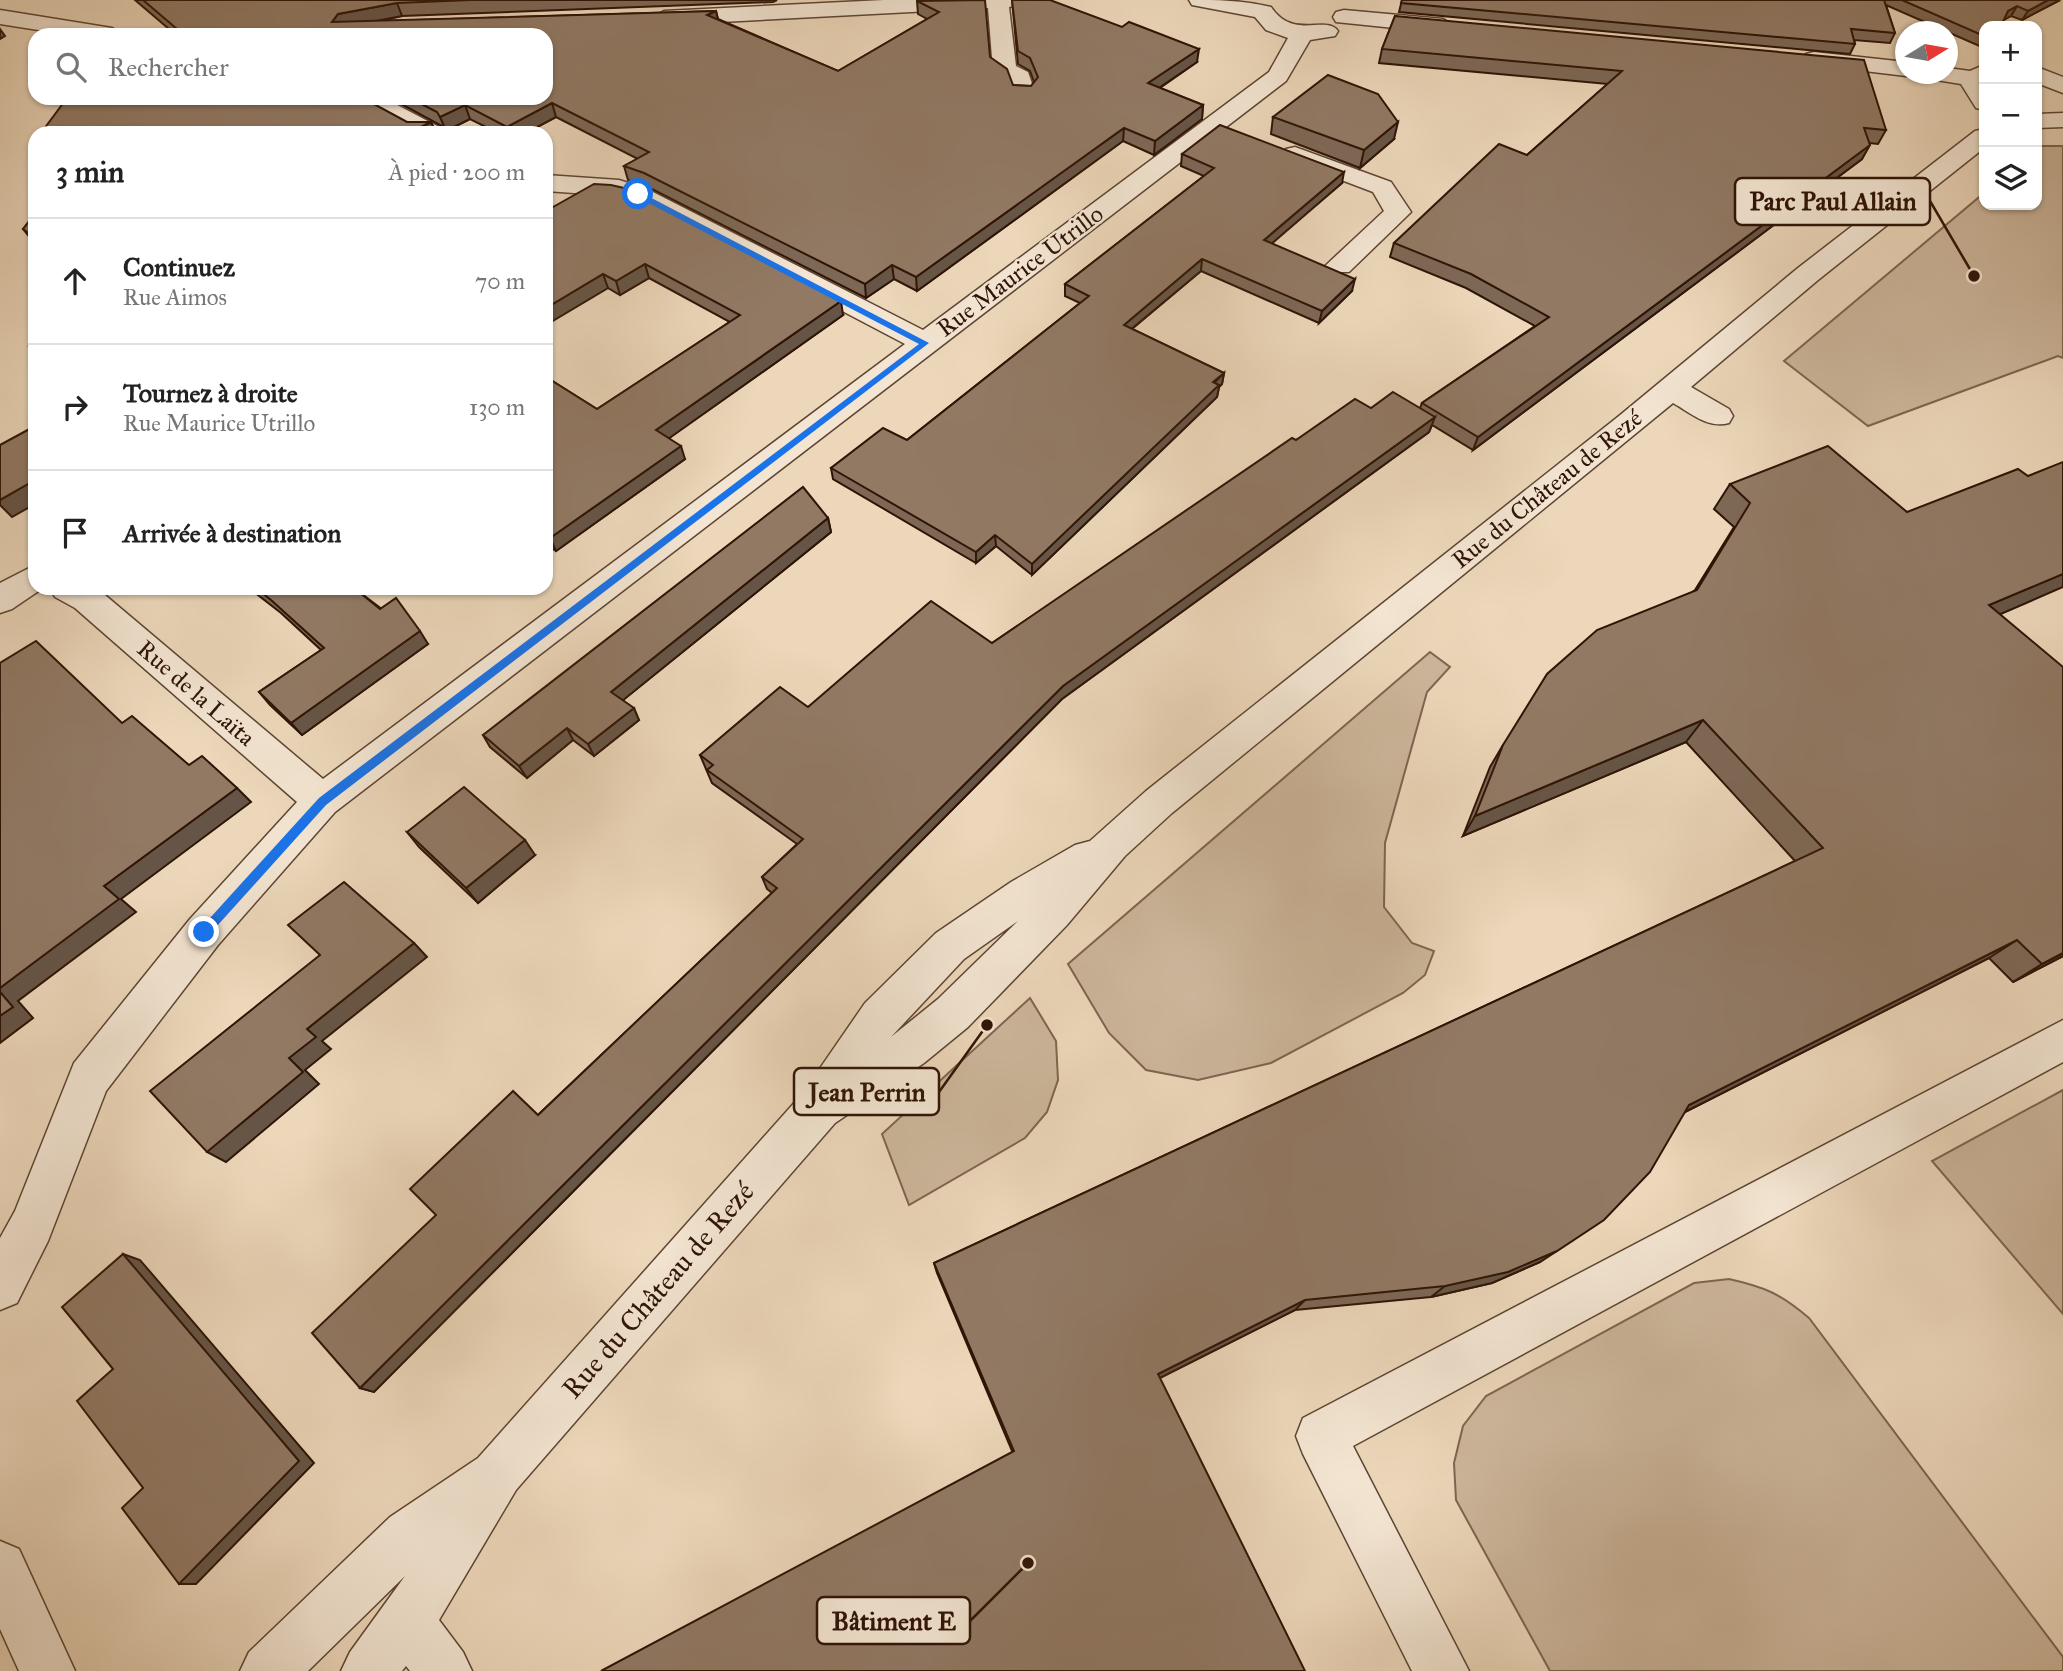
<!DOCTYPE html>
<html lang="fr">
<meta charset="utf-8">
<style>
:root{--surface:#fff;--page:#f6f6f6;--text:#222;--muted:#767676;--line:#e0e0e0}
body{margin:0;font-family:"IM FELL Great Primer",serif;background:var(--page);color:var(--text)}
.controls{position:absolute;right:21px;top:21px;display:grid;overflow:hidden;border-radius:14px;box-shadow:0 2px 5px #0004}
.controls button{width:63px;height:63px;display:grid;place-items:center;padding:0;border:0;border-bottom:2px solid var(--line);background:var(--surface);color:var(--text);font:35px sans-serif}
.compass{position:absolute;left:1895px;top:21px;width:63px;height:63px;border-radius:50%;background:var(--surface);box-shadow:0 2px 5px #0004;rotate:79deg}
.stop{position:absolute;width:21px;height:21px;margin:-16px;border:5px solid #1a73e8;border-radius:50%;background:#fff}
.stop.end{background:#1a73e8;border-color:#fff;box-shadow:0 2px 7px #0008}
.list{margin:0;padding:0;list-style:none}
h2{display:flex;justify-content:space-between;align-items:center;height:91px;margin:0;padding:0 28px;font-size:30px}
h2 small{font-size:23px;font-weight:400;color:var(--muted)}
.list li{display:grid;grid-template-columns:46px 1fr auto;gap:21px;align-items:center;box-sizing:border-box;height:126px;padding:0 28px;border-top:2px solid var(--line)}
.list b{display:block;font-size:26px;white-space:nowrap}
.list p{margin:0;font-size:23px;white-space:nowrap;color:var(--muted)}
.list em{font-size:23px;font-style:normal;color:var(--muted)}
.icon{flex:none;width:38px;height:38px;fill:none;stroke:currentColor;stroke-width:2;stroke-linecap:round;stroke-linejoin:round}
.map{position:relative;flex:none;width:2063px;height:1671px;overflow:hidden}
.search{position:absolute;background:var(--surface);box-shadow:0 2px 5px #0004;left:28px;top:28px;width:525px;height:77px;display:flex;align-items:center;gap:18px;box-sizing:border-box;padding:0 24px;border-radius:21px;color:var(--muted);font-size:26px}
.panel{position:absolute;background:var(--surface);box-shadow:0 2px 5px #0004;left:28px;top:126px;width:525px;height:469px;border-radius:21px}
.map>svg:first-child{display:block}
.green{fill:#ccb69b;stroke:#7e6550;stroke-width:2}
.lines{fill:none;stroke-linecap:round;stroke-linejoin:round}
.minor-casing{stroke:#5e4533;stroke-width:3}
.minor{fill:#f3e5d2;fill-rule:evenodd}
.wall{fill:#7d6856;stroke:#2f1406;stroke-width:2}
.shaded-wall{fill:#665546;stroke:#2f1406;stroke-width:2}
.building{fill:#917964;stroke:#2f1406;stroke-width:2}
.route{fill:#1a73e8}
.labels{text-anchor:middle;dominant-baseline:central;stroke-width:5;stroke-linejoin:round;paint-order:stroke}
.street-label{font-size:24px;fill:#2f1406;stroke:#f3e5d2}
.near-street-label{font-size:28px;fill:#2f1406;stroke:#f3e5d2}
.leader{fill:none;stroke:#2f1406;stroke-width:2.5}
.callout-dot{fill:#2f1406;stroke:#f3e5d2;stroke-width:2.5}
.callout{fill:#f3e5d2;stroke:#2f1406;stroke-width:2.5}
.callout-label{font-size:26px;text-anchor:middle;font-weight:bold;fill:#2f1406}
</style>
<div class="map">
<svg width="2063" height="1671" viewBox="0 0 2063 1671">
<rect width="100%" height="100%" fill="#ecd7ba"/>
<filter id="stains"><feTurbulence type="fractalNoise" baseFrequency=".00286" numOctaves="4"/><feColorMatrix values="0 0 0 0 .2 0 0 0 0 .09 0 0 0 0 .02 0 0 0 .5 -.17"/></filter>
<radialGradient id="worn" r=".72"><stop offset=".6" stop-color="#630" stop-opacity="0"/><stop offset="1" stop-color="#630" stop-opacity=".3"/></radialGradient>
<g class="green">
<polygon points="2040,146 2063,146 2063,358 2058,356 1868,426 1784,361 1984,193 1984,205 2037,205 2037,149"/>
<polygon points="1430,652 1450,667 1427,692 1385,843 1384,907 1412,943 1434,951 1425,975 1403,993 1271,1063 1198,1080 1146,1070 1109,1033 1068,964"/>
<polygon points="1030,998 1056,1041 1058,1080 1047,1112 1025,1138 909,1205 882,1134"/>
<polygon points="2063,1090 2063,1314 1932,1161"/>
<path d="M1729,1279C1765,1287 1781,1294 1809,1318L2063,1657V1671H1550L1456,1500L1454,1463L1463,1426L1486,1396L1694,1283Z"/>
</g>
<g class="lines">
<g class="minor-casing">
<g id="minor">
<polygon points="884,0 1022,0 1019,5 1009,7 1016,66 1028,72 1035,92 1031,97 1015,97 1009,81 993,70 988,8 664,25 653,18 664,11"/>
<path d="M1189,0C1217,0 1243,0 1271,7C1294,41 1326,14 1338,31L1335,36L1310,40L1286,81L335,812L218,945L106,1091L48,1241L17,1303L0,1310V1238L15,1211L74,1063L190,919L297,802L75,608L55,597L50,588L99,590L323,779L905,344L629,199L616,196L546,191V175L619,180L647,189L923,330L1269,72L1288,38L1266,30L1255,17L1192,5Z"/>
<polygon points="0,10 112,28 123,35 70,35 0,24"/>
<polygon points="1344,10 1443,19 1454,26 1443,33 1336,22 1333,17 1336,12"/>
<polygon points="1814,52 1906,62 1906,74 1915,74 1906,76 1806,64 1802,59 1806,54"/>
<polygon points="1984,65 1984,110 1976,108 1961,84 1930,79 1926,74 1948,74 1948,68 1970,71"/>
<polygon points="2037,67 2063,77 2063,93 2037,83"/>
<polygon points="354,98 384,98 441,128 444,133 414,133 358,103"/>
<polygon points="2063,113 2063,127 2037,128 2037,114"/>
<path d="M1984,129V148L1818,280L1691,387L1729,409L1733,416L1729,423C1708,429 1691,413 1673,403L1172,813L1125,856L1067,925L968,1027L924,1063L835,1123L516,1490L439,1620L463,1652L472,1671H410L406,1666L402,1671H341L350,1652L405,1576L308,1671H240L249,1652L390,1517L478,1458L803,1093L865,1003L936,933L1011,882L1075,845L1090,841L1146,791L1619,416L1798,268L1975,131ZM1018,921L938,999L891,1037L964,959Z"/>
<polygon points="1295,147 1391,182 1411,212 1349,272 1329,272 1325,266 1384,211 1373,192 1286,159 1283,154 1286,149"/>
<polygon points="35,565 35,588 43,588 12,609 0,613 0,583"/>
<polygon points="2063,1020 2063,1062 1353,1446 1469,1671 1412,1671 1303,1454 1296,1436 1303,1418"/>
<polygon points="0,1541 19,1549 75,1671 19,1671 0,1629"/>
</g>
</g>
<use href="#minor" class="minor"/>
</g>
<g class="wall">
<polygon points="135,0 777,0 773,2 402,16 380,21 716,11 718,19 838,71 927,19 918,14 917,1 932,0 990,57 1013,85 1031,86 1034,82 1030,71 1018,64 1012,0 1197,62 1160,88 1203,105 1202,119 1154,155 1123,141 917,291 894,279 866,298 648,187 628,180 624,166 638,159 556,117 526,133 498,133 470,119 446,131 442,126 390,98 546,98 546,35 176,35"/>
<polygon points="1402,0 2060,0 2022,20 2011,16 1984,26 1984,48 1886,5 1895,33 1890,43 1854,40 1855,44 1850,54 1399,12"/>
<polygon points="1395,16 1886,130 1878,144 1869,143 1862,159 1473,450 1432,425 1429,432 1062,699 374,1392 360,1388 436,1215 538,1115 772,893 767,889 762,877 797,844 712,783 700,755 808,707 992,643 1296,440 1371,408 1420,408 1422,403 1535,326 1466,288 1390,257 1394,243 1527,155 1608,84 1379,63 1382,49"/>
<polygon points="1273,117 1394,139 1360,168 1271,134"/>
<polygon points="407,122 431,122 436,133 47,133 44,129"/>
<polygon points="1182,154 1342,183 1271,243 1352,291 1319,323 1201,271 1132,329 1224,373 1222,384 1219,387 1217,397 1032,575 996,546 976,563 833,479 831,468 907,440 1080,303 1065,296 1065,284 1204,176 1181,166"/>
<polygon points="546,211 843,315 669,438 685,459 556,551 546,544 546,377 597,409 730,322 649,278 620,295 608,288"/>
<polygon points="35,214 35,244 23,229"/>
<polygon points="1730,484 2000,614 2063,956 2013,982 1989,958 1685,1112 1540,1262 1492,1283 1431,1297 1295,1310 1012,1451 937,1273 934,1263 1795,861 1686,742 1463,836 1490,767 1503,745 1695,590 1734,527 1714,509"/>
<polygon points="828,518 831,532 623,700 639,720 594,756 573,740 527,778 490,747 483,735"/>
<polygon points="249,588 354,588 428,644 302,735 270,705 259,692 321,650 281,613"/>
<polygon points="407,832 535,855 478,903 419,847"/>
</g>
<g class="shaded-wall">
<polygon points="2048,0 2060,0 2022,20 2028,11"/>
<polygon points="397,3 402,16 344,27 332,22 338,14"/>
<polygon points="2017,6 2011,16 2002,21 2008,11"/>
<polygon points="716,11 719,24 707,15"/>
<polygon points="0,29 5,36 0,39"/>
<polygon points="1199,49 1197,62 1147,96 1148,83"/>
<polygon points="552,103 556,117 526,133 509,133 507,127"/>
<polygon points="465,105 470,119 446,131 440,117"/>
<polygon points="1203,105 1202,119 1154,155 1155,141"/>
<polygon points="431,122 436,133 409,133"/>
<polygon points="1398,122 1394,139 1360,168 1364,150"/>
<polygon points="1124,128 1123,141 917,291 916,277"/>
<polygon points="1870,145 1862,159 1473,450 1478,437"/>
<polygon points="1344,172 1342,183 1262,252 1264,240"/>
<polygon points="1202,259 1201,271 1123,336 1124,325"/>
<polygon points="645,264 649,278 620,295 616,281"/>
<polygon points="892,265 894,279 866,298 865,284"/>
<polygon points="603,274 608,288 546,325 546,308"/>
<polygon points="1355,279 1352,291 1319,323 1322,311"/>
<polygon points="841,301 843,315 661,444 656,430"/>
<polygon points="1224,373 1222,384 1219,387 1217,397 1032,575 1032,564"/>
<polygon points="1435,417 1429,432 1062,699 374,1392 360,1388 1063,686"/>
<polygon points="681,446 685,459 556,551 550,538"/>
<polygon points="35,480 35,504 12,517 0,505 0,500"/>
<polygon points="828,518 831,532 617,705 611,692"/>
<polygon points="995,535 996,546 976,563 976,552"/>
<polygon points="2063,574 2063,587 1966,629 1989,605"/>
<polygon points="420,631 428,644 302,735 291,723"/>
<polygon points="634,708 639,720 594,756 588,744"/>
<polygon points="1703,720 1686,742 1463,836 1475,816"/>
<polygon points="567,728 573,740 527,778 519,766"/>
<polygon points="237,788 251,802 121,899 136,912 18,1001 33,1018 0,1043 0,988 104,886"/>
<polygon points="525,840 535,855 478,903 466,888"/>
<polygon points="2017,940 1989,958 1669,1120 1689,1105"/>
<polygon points="414,943 427,957 322,1041 331,1049 305,1070 319,1084 226,1162 207,1152 289,1058 307,1029"/>
<polygon points="2063,953 2063,956 2013,982 2042,964"/>
<polygon points="1557,1251 1540,1262 1492,1283 1431,1297 1445,1286"/>
<polygon points="123,1254 140,1260 314,1463 196,1584 179,1584"/>
<polygon points="1305,1300 1295,1310 1154,1381 1158,1374"/>
</g>
<g class="building">
<polygon points="143,0 471,0 397,3 338,14 332,22 716,11 707,15 838,71 939,12 917,1 985,0 990,57 1007,69 1013,85 1031,86 1038,77 1030,58 1018,51 1012,0 1050,0 1122,27 1129,22 1199,49 1148,83 1203,105 1155,141 1124,128 916,277 892,265 865,284 644,173 624,166 649,152 552,103 507,127 465,105 440,117 437,112 410,98 546,98 546,35 184,35"/>
<polygon points="1402,0 1884,0 1895,33 1851,29 1855,44 1401,3"/>
<polygon points="1902,0 2048,0 2028,11 2017,6 2008,11 2001,26 1984,26 1984,36"/>
<polygon points="1395,16 1864,60 1886,130 1864,128 1870,145 1478,437 1422,403 1549,317 1471,274 1394,243 1499,144 1527,155 1622,71 1382,49"/>
<polygon points="1328,75 1378,94 1398,122 1364,150 1273,117"/>
<polygon points="67,98 363,98 407,122 431,122 409,133 96,133 100,128 44,129"/>
<polygon points="1220,125 1344,172 1264,240 1355,279 1322,311 1202,259 1124,325 1224,373 1213,382 1219,385 1032,564 995,535 976,552 831,468 883,428 907,440 1089,296 1065,284 1214,168 1182,154"/>
<polygon points="594,184 611,185 624,188 841,301 656,430 681,446 550,538 546,535 546,377 597,409 740,315 645,264 616,281 603,274 546,308 546,211"/>
<polygon points="35,214 35,238 23,229"/>
<polygon points="35,343 35,350 29,346"/>
<polygon points="1393,392 1435,417 1063,686 360,1388 312,1333 436,1215 410,1189 513,1091 538,1115 777,888 762,877 803,839 707,770 713,765 700,755 780,687 808,707 931,601 992,643 1292,438 1296,440 1355,399 1371,408"/>
<polygon points="35,426 35,480 0,500 0,445"/>
<polygon points="1828,446 1907,512 2018,469 2028,476 2063,462 2063,574 1989,605 2063,667 2063,953 2042,964 2017,940 1689,1105 1650,1172 1604,1220 1557,1251 1508,1272 1445,1286 1305,1300 1158,1374 1305,1671 601,1671 1014,1451 934,1263 1823,848 1703,720 1475,816 1503,745 1547,674 1597,630 1697,590 1750,503 1730,484"/>
<polygon points="803,487 828,518 611,692 634,708 588,744 567,728 519,766 483,735"/>
<polygon points="256,588 354,588 380,609 396,598 420,631 291,723 259,692 324,648 271,600"/>
<polygon points="36,641 122,723 132,716 189,765 202,756 237,788 104,886 119,899 0,988 0,663"/>
<polygon points="464,787 525,840 466,888 407,832"/>
<polygon points="344,882 414,943 307,1029 316,1037 289,1058 303,1072 207,1152 150,1091 320,955 288,925"/>
<polygon points="0,992 13,1007 0,1016"/>
<polygon points="123,1254 299,1461 179,1584 122,1508 143,1488 77,1401 113,1369 62,1307"/>
</g>
<polygon class="route" points="635,192 640,192 929,343 326,805 208,936 200,936 200,929 319,798 919,344 635,196"/>
<g class="labels">
<g class="street-label">
<text transform="translate(1020 271) rotate(-37)">Rue Maurice Utrillo</text>
<text transform="translate(1547 489) rotate(-39)">Rue du Château de Rezé</text>
<text transform="translate(196 693) rotate(41)">Rue de la Laïta</text>
</g>
<g class="near-street-label">
<text transform="translate(658 1290) rotate(-49)">Rue du Château de Rezé</text>
</g>
</g>
<path class="leader" d="M1974 276L1930 201M987 1025L939 1092M1028 1563L970 1621"/>
<g class="callout-dot">
<circle cx="1974" cy="276" r="7"/>
<circle cx="987" cy="1025" r="7"/>
<circle cx="1028" cy="1563" r="7"/>
</g>
<g class="callout">
<rect x="1735" y="178" width="195" height="47" rx="7"/>
<rect x="794" y="1068" width="145" height="47" rx="7"/>
<rect x="817" y="1597" width="153" height="47" rx="7"/>
</g>
<g class="callout-label">
<text x="1833" y="210">Parc Paul Allain</text>
<text x="867" y="1101">Jean Perrin</text>
<text x="894" y="1630">Bâtiment E</text>
</g>
<rect width="100%" height="100%" filter="url(#stains)"/>
<rect width="100%" height="100%" fill="url(#worn)"/>
</svg>
<div class="controls">
<button>+</button>
<button>−</button>
<button><svg class="icon" aria-label="layers" viewBox="0 0 24 24"><path d="M12 4l9 5-9 5-9-5zM3 14l9 5 9-5"/></svg></button>
</div>
<svg class="compass" viewBox="-18 -18 36 36"><path d="M0-13l5 13h-10z" fill="#e53935"/><path d="M0 13l5-13h-10z" fill="#767676"/></svg>
<div class="stop" style="left:638px;top:194px"></div>
<div class="stop end" style="left:204px;top:932px"></div>
<div class="search"><svg class="icon" aria-label="search" viewBox="0 0 24 24"><circle cx="10" cy="10" r="6"/><path d="M15 15l6 6"/></svg>Rechercher</div>
<section class="panel">
<h2>3 min<small>À pied · 200 m</small></h2>
<ul class="list">
<li><svg class="icon" aria-label="ahead" viewBox="0 0 24 24"><path d="M12 20V5M6 11l6-6 6 6"/></svg><div><b>Continuez</b><p>Rue Aimos</p></div><em>70 m</em></li>
<li><svg class="icon" aria-label="right" viewBox="0 0 24 24"><path d="M7 20v-9h11M14 6l5 5-5 5"/></svg><div><b>Tournez à droite</b><p>Rue Maurice Utrillo</p></div><em>130 m</em></li>
<li><svg class="icon" aria-label="arrive" viewBox="0 0 24 24"><path d="M6 21V4h12l-3 4 3 4H6"/></svg><div><b>Arrivée à destination</b></div></li>
</ul>
</section>
</div>
